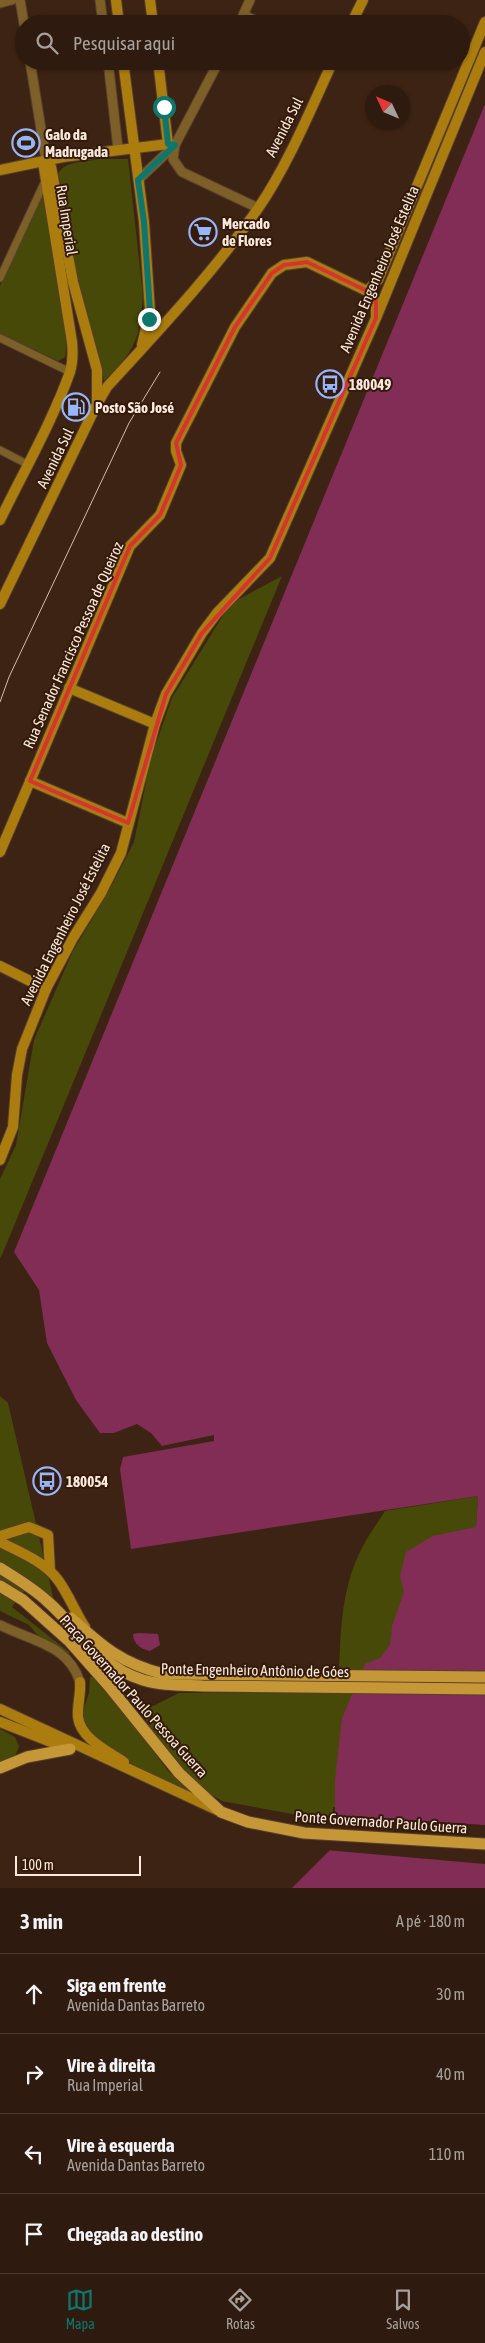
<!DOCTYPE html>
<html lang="pt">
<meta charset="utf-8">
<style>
:root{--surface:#2e1a0e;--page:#3a271c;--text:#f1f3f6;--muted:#a7a19e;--line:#49382e;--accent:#0f766e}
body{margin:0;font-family:"Asap Condensed",sans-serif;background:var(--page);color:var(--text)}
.compass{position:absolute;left:365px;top:85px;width:45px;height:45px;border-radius:50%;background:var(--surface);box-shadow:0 1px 4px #0004;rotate:314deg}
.scale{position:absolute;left:15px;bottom:12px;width:126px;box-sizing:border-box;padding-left:5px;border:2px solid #fbe9de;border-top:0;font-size:14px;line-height:18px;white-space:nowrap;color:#fbe9de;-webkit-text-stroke:4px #331a09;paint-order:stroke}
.stop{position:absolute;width:15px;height:15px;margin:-11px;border:4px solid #0f766e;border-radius:50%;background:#fff}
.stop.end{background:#0f766e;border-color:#fff;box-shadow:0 1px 5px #0008}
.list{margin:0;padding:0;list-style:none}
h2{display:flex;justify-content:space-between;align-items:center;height:65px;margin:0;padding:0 20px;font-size:21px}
h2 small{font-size:16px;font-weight:400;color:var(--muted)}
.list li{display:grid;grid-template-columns:32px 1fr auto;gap:15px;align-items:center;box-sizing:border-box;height:80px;padding:0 20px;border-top:1px solid var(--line)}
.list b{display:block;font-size:19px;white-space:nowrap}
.list p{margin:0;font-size:16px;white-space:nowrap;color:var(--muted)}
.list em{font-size:16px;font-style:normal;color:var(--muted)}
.icon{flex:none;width:28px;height:28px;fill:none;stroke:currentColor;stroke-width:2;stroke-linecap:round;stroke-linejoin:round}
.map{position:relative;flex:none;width:485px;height:1888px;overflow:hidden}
.search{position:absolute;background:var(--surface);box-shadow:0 1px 4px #0004;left:15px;right:15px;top:15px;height:55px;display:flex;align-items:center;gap:12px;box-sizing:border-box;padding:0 18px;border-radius:28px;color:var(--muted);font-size:19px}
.sheet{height:385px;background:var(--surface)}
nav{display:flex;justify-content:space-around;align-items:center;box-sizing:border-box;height:70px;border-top:1px solid var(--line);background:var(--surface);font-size:14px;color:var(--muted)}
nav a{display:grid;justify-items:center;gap:2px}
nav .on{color:var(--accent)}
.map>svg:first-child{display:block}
.green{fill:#474908}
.water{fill:#812d56}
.pier{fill:#3d2313}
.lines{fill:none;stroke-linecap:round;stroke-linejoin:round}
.minor-casing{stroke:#583f2f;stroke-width:9}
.tertiary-casing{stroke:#583f2f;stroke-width:11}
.secondary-casing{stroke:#583f2f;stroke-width:12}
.primary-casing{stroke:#583f2f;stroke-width:13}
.minor{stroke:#7d6028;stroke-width:7}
.tertiary{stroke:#7d6028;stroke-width:9}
.secondary{stroke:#ab7d0e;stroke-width:10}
.primary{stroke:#c69736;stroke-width:11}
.tram{stroke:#d0bcb0;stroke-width:1}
.route{stroke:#0f766e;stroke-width:6}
.marked{fill:none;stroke:#d83231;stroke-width:4;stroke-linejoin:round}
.labels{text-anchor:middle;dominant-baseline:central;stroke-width:4;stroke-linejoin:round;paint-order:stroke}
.street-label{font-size:15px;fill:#fbe9de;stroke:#331a09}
.poi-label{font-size:15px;font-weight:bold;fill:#fbe9de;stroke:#331a09;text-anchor:start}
</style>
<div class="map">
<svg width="485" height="1888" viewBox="0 0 485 1888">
<rect width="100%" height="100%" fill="#3d2313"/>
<g class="green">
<path d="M99,159H128L143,296C140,339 135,351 104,381L100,361L82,308L64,195L58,174C64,161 85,162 99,159Z"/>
<polygon points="43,196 67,340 65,357 58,361 0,334 0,286 38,199"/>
<polygon points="282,576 2,1255 0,1258 0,1179 16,1145 34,1040 72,953 112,885 134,842 151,758 172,698 230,604"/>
<polygon points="0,1396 8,1403 54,1601 29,1585 12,1607 69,1652 68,1656 41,1639 29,1625 0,1611"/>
<path d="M478,1496L476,1528L335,1845L336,1807H333V1816L309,1817L222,1801L203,1790L171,1759L141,1712L179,1693H338C341,1643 338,1592 363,1546C369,1534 378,1522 385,1511Z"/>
<polygon points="90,1677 93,1677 130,1720 168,1771 195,1796 94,1746 80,1720 89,1693"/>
<polygon points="0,1729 15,1737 19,1746 16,1754 0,1764"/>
</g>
<g class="water">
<polygon points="485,104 485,1888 292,1888 335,1845 335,1780 342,1718 365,1664 380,1658 390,1645 392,1626 404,1592 400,1576 406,1552 433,1536 476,1527 478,1496 131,1549 120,1469 123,1457 214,1441 214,1435 162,1446 151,1433 137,1424 114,1433 100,1433 76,1400 47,1343 39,1290 14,1252"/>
<path d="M139,1633L158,1634L160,1645L150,1651C141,1649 133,1644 133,1634Z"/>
</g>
<polygon class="pier" points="333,1815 485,1825 485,1864 326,1850 332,1844"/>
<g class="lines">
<g class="minor-casing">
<g id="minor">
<polyline points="244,14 265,24"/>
<polyline points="0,278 46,179"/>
<polyline points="0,338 70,372"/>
<polyline points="0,450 27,464"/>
</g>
</g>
<g class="tertiary-casing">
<g id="tertiary">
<polyline points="20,0 24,24"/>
<polyline points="100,0 103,24"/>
<polyline points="0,3 12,0"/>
<polyline points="239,24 250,0"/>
<polyline points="30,61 46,160"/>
<polyline points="108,61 118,149"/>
<polyline points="175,145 173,159 182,172 258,208"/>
<polyline points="138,180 175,145 219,61"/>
<path d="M0,1625C31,1641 68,1644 80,1682"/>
</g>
</g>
<g class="secondary-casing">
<g id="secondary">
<polyline points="116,0 119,24"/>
<polyline points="150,0 153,24"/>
<polyline points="351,24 363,0"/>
<polyline points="123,61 144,222 150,311 142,345"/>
<polyline points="46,160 51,167 73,282 97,370 97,403"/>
<polyline points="0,170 63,157 168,144 158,61"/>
<polyline points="367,291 376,302 376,315"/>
<path d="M0,520C23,473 53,420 70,372C73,362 73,352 72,342L44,168L46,160"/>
<path d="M0,604L97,404L107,387C159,330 213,273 257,210C287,167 311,109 333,61"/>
<polyline points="69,688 155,724"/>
<polyline points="30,781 128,823"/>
<polyline points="0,852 130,546 160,515 181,465 176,451 176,443 235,327 272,273 284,265 307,262 367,291 378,280 485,22"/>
<polyline points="0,966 46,989"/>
<polyline points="0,1160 13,1127 17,1075 22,1049 46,989 73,938 101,893 121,853 155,724 166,694 202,633 217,613 270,558 376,318 485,52"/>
<polyline points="0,1536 29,1527 48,1535 50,1571"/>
<path d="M0,1542C20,1552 45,1562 58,1580C69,1595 75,1612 85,1627"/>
<path d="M80,1682C81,1694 77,1706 78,1717C80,1738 108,1751 124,1762"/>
<polyline points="0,1709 217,1810"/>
<polyline points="0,1722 69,1749"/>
</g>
</g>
<g class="primary-casing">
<g id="primary">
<path d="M0,1568C16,1578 33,1588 47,1601C79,1629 99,1667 143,1680C162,1686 183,1685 203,1686L485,1689"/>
<polyline points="0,1586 23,1600 70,1642 108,1685 179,1773 221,1812 248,1822 304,1833 485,1844"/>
<path d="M71,1618C102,1646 122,1664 164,1674L485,1677"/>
<polyline points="0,1768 27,1757 70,1749"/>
</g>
</g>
<use href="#minor" class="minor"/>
<use href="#tertiary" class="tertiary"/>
<use href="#secondary" class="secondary"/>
<use href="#primary" class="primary"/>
<polyline class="tram" points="0,702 9,677 129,423 160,372"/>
</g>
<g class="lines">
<polyline class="route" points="149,319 150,311 144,222 138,180 175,145 168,144 164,107"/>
</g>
<path class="marked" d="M307,262L367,291L376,302V318L270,558L202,633L166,694L128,823L30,781L130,546L160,515L170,492L181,465L176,443L235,327L272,273L284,265Z"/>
<defs>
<g id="stadium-ring" transform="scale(1.4375)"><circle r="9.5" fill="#331a09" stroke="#95b6fd" stroke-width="1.5"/><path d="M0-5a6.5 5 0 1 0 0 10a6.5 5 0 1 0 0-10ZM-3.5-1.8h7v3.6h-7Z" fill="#95b6fd"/></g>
<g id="supermarket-ring" transform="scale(1.4375)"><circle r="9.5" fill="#331a09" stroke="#95b6fd" stroke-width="1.5"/><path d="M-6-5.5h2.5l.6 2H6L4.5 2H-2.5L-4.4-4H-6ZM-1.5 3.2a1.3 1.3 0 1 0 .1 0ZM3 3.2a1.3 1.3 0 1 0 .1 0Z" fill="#95b6fd"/></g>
<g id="bus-ring" transform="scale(1.4375)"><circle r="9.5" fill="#331a09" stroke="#95b6fd" stroke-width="1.5"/><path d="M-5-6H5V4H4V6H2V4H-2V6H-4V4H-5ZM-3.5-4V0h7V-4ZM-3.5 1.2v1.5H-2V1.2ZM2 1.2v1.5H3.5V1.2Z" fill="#95b6fd"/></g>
<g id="fuel-ring" transform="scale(1.4375)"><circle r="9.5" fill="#331a09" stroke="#95b6fd" stroke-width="1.5"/><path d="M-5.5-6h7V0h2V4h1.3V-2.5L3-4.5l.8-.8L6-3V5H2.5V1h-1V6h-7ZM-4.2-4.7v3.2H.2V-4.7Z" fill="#95b6fd"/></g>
</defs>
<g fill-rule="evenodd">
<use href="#stadium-ring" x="26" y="143"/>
<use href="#supermarket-ring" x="203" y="232"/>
<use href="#bus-ring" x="330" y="384"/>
<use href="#fuel-ring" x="76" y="407"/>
<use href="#bus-ring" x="47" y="1481"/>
</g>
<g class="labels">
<g class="street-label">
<text transform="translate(284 127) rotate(-63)">Avenida Sul</text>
<text transform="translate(67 220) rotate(81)">Rua Imperial</text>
<text transform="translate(379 269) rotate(-67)">Avenida Engenheiro José Estelita</text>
<text transform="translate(55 458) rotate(-64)">Avenida Sul</text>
<text transform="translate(73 645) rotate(-66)">Rua Senador Francisco Pessoa de Queiroz</text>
<text transform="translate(65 924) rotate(-63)">Avenida Engenheiro José Estelita</text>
<text transform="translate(255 1670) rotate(1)">Ponte Engenheiro Antônio de Góes</text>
<text transform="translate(134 1696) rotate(48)">Praça Governador Paulo Pessoa Guerra</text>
<text transform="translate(381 1822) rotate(4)">Ponte Governador Paulo Guerra</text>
</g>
<g class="poi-label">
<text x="45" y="134">Galo da<tspan x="45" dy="17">Madrugada</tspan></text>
<text x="222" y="223">Mercado<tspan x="222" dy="17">de Flores</tspan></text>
<text x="349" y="384">180049</text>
<text x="95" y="407">Posto São José</text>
<text x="66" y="1481">180054</text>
</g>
</g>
</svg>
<svg class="compass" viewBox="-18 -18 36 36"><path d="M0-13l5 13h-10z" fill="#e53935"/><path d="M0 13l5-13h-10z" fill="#a7a19e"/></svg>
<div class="scale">100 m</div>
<div class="stop" style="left:164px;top:107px"></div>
<div class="stop end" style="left:149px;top:319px"></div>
<div class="search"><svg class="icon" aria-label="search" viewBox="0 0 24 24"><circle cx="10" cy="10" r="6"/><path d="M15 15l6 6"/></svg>Pesquisar aqui</div>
</div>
<section class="sheet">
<h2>3 min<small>A pé · 180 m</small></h2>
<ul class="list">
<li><svg class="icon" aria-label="ahead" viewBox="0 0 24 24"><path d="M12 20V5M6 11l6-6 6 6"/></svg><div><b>Siga em frente</b><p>Avenida Dantas Barreto</p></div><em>30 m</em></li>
<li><svg class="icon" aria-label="right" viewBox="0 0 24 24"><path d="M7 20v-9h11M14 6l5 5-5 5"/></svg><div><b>Vire à direita</b><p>Rua Imperial</p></div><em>40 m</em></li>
<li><svg class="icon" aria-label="left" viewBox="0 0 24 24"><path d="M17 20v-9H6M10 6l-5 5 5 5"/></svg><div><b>Vire à esquerda</b><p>Avenida Dantas Barreto</p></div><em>110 m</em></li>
<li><svg class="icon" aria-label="arrive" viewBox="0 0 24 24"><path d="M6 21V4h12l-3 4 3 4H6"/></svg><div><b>Chegada ao destino</b></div></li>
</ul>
</section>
<nav>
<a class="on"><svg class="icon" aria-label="map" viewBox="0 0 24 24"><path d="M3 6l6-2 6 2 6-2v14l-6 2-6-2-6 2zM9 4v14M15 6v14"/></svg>Mapa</a>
<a><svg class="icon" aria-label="directions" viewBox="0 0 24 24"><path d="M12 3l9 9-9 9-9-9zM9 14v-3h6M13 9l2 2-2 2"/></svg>Rotas</a>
<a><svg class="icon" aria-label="saved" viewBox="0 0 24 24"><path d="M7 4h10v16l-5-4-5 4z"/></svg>Salvos</a>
</nav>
